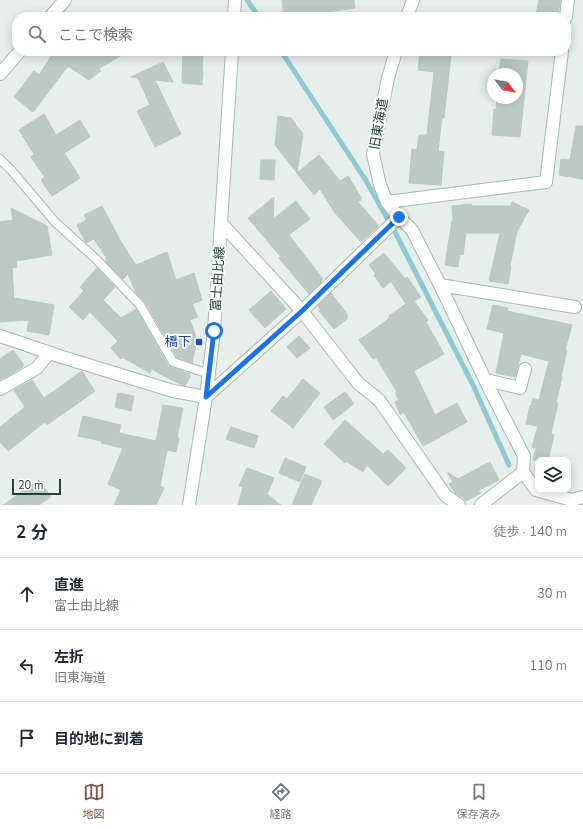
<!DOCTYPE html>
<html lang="ja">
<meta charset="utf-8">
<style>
:root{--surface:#fff;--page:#f6f6f7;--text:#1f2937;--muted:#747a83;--line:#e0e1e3;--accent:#7f5249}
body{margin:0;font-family:"Nunito Sans","Noto Sans JP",sans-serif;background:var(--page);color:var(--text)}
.controls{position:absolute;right:12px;bottom:12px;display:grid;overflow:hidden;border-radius:8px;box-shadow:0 2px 10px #0003}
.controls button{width:36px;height:36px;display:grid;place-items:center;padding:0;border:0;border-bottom:1px solid var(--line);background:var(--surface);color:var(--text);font:20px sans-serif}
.compass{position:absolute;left:487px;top:68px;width:36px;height:36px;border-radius:50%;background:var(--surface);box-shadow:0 2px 10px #0003;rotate:121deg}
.scale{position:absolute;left:12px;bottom:10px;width:49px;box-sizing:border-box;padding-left:4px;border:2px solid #24423a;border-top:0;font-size:11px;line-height:14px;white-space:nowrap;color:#24423a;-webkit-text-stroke:3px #f7fbf9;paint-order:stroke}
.stop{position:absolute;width:12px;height:12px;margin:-9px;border:3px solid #1a73e8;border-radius:50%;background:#fff}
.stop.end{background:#1a73e8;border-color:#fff;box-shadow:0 1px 4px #0008}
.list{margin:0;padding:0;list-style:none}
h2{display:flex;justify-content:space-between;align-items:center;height:52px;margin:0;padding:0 16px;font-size:17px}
h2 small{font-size:13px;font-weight:400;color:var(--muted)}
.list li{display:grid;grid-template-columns:26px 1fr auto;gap:12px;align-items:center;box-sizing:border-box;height:72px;padding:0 16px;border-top:1px solid var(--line)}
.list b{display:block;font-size:15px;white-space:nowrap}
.list p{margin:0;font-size:13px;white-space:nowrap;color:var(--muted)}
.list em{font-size:13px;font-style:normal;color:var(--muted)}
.icon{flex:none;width:22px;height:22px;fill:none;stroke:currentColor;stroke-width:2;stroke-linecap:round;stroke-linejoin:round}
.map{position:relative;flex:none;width:583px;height:505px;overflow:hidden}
.search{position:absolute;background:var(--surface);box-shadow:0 2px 10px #0003;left:12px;right:12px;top:12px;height:44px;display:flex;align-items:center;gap:10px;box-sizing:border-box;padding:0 14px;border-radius:16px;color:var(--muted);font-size:15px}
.sheet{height:268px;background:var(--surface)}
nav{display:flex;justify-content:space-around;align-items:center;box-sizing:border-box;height:56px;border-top:1px solid var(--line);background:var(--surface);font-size:11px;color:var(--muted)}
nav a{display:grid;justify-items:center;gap:2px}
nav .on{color:var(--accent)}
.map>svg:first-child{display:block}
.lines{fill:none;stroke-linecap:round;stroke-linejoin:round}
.stream{stroke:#8ec9d4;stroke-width:5}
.building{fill:#bbcac4;stroke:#b8c9c2}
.lane-casing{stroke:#a8b8b2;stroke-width:10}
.street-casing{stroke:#a8b8b2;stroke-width:14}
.secondary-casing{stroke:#a4bbb3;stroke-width:14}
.lane{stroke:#fff;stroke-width:8}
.street{stroke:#fff;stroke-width:12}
.secondary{stroke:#fff;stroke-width:12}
.route{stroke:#1a73e8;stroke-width:5}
.transit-dot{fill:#1a4fb4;stroke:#f7fbf9;stroke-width:1.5}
.labels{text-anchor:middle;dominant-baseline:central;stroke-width:4;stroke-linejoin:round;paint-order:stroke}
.street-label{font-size:13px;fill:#24423a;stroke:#f7fbf9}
.transit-label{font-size:13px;fill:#164399;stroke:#f7fbf9;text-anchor:end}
</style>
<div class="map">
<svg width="583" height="505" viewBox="0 0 583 505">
<rect width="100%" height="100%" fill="#e6efeb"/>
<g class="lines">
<g class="stream">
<polyline points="247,0 259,17"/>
<polyline points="281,51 365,179 396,234 473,385 509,465"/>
</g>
</g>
<g class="building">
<polygon points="282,0 354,0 355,8 290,17 284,17"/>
<polygon points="539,0 560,0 558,17 551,17 536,15"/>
<polygon points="55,51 129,51 98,69 101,71 89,80 68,66 33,112 14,97 34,71 39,75"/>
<polygon points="183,51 203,51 202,71 203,71 202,85 182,83"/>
<polygon points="420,52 451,55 444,118 442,118 438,151 444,152 441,185 409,183 412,149 417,150 419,135 427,135 434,72 418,70"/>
<polygon points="501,59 528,61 520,137 492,135 494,109 496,110 497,98 517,98 517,74 499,74"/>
<polygon points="163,62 173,82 155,80 181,134 155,147 137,111 150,105 138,78 131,77"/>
<polygon points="44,114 56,135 80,120 90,137 64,153 80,178 52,196 41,180 45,177 31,157 34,154 19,130"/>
<polygon points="278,116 291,118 303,134 297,173 275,145"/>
<polygon points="576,126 583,126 583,179 559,175 561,159 570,160"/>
<polygon points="319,155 340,181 348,176 362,199 358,202 379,226 361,242 335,213 320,189 314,195 297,173"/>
<polygon points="261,160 275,160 274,180 260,179"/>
<polygon points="274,197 273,219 296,201 310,219 289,235 323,279 321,281 322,282 309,294 279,258 281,257 248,218"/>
<polygon points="512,202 529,210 517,231 510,266 511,266 508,284 489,281 500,233 466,233 463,255 460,254 458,267 445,265 452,221 453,221 452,206 471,204 472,206 511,206"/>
<polygon points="102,206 120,240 136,265 167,252 176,280 194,273 202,300 192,304 198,317 190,320 197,340 192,363 177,357 145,302 136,293 128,274 123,279 105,261 107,259 94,239 86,243 77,225 87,220 84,215"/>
<polygon points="11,208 47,226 52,255 16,261 17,267 12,268 14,298 54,305 49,335 27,331 29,320 0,322 0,222 13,220"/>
<polygon points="384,253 405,279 407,277 421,297 414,301 428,320 426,322 444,354 414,371 435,415 457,403 467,422 423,446 404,412 400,414 395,402 399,400 395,393 397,392 376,357 373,359 359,340 390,318 389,316 406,304 391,281 383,288 374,275 376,274 369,265"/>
<polygon points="97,268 115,287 103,300 121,318 136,309 168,365 171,367 190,374 190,377 185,386 182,385 160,374 152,369 150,373 122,357 121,359 111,348 118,341 90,312 83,320 69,307 84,291 80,287"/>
<polygon points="271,291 286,309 265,328 249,310"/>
<polygon points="331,293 347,314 347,319 334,329 319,311 321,310 318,306"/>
<polygon points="493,305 508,308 507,311 572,325 565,350 567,350 561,377 562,377 556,403 558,403 551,434 554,435 548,460 533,460 536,448 532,447 538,426 526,424 530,405 531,406 533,398 539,400 549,361 521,354 515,377 496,373 504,333 487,329"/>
<polygon points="299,336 310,348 297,358 287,347"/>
<polygon points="13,350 24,365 22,366 23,367 0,380 0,359"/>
<polygon points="82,371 95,391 47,425 45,422 8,451 0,442 0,427 25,407 14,390 32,380 44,398"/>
<polygon points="303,379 320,393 293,428 271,411 283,396 287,399"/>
<polygon points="345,392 354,404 333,420 324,407"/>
<polygon points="118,393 134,396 131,411 115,407"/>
<polygon points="163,405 183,408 177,437 179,438 176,452 167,450 160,486 164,488 156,505 114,505 121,490 108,484 123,448 101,443 102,441 78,436 83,416 121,425 119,433 156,441"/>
<polygon points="345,420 383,454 388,450 406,468 388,486 367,465 363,472 346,461 345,463 324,444"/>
<polygon points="231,427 258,436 254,448 226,439"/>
<polygon points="285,458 306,467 300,482 279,473"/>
<polygon points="490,462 499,480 477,491 481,493 466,501 462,497 459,496 458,494 457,494 455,493 449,484 453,482 447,472 458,479"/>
<polygon points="247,468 274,478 267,494 281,505 238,505 243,487 239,486"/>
<polygon points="305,474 322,481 311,505 292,505"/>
<polygon points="39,480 51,497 39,505 3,505"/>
</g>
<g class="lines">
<g class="lane-casing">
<polyline id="lane" points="0,159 12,171 55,222 96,259 140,305 173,362 209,374"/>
</g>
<g class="street-casing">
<g id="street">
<polyline points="407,17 413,0"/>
<polyline points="566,17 568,0"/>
<polyline points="387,202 546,182 562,51"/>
<polyline points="399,217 412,230 440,285 489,388 524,456 523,472 481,505"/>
<polyline points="221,223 302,311 358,383 379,400 446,496 459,505"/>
<polyline points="440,285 575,307"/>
<polyline points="0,336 62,357 173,391 206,397 302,311 399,217 387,202 380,185 373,154 388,78 396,51"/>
<polyline points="486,380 520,388 525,369"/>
<polyline points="0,389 37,368 49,353"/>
<polyline points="523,472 536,490 572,500 583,497"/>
</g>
</g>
<g class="secondary-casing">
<g id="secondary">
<polyline points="50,17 65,0"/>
<polyline points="234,17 235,0"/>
<polyline points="0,74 20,51"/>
<polyline points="189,505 206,397 214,331 232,51"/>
</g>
</g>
<use href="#lane" class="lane"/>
<use href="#street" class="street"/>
<use href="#secondary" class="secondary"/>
</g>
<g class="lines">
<polyline class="route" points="214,331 206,397 302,311 399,217"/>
</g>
<rect class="transit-dot" x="195" y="338" width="8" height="8" rx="2"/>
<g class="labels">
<g class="street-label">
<text transform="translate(379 124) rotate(-80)">旧東海道</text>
<text transform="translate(218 279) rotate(-86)">富士由比線</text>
</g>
<g class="transit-label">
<text x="191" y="342">橋下</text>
</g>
</g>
</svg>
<div class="controls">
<button><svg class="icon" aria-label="layers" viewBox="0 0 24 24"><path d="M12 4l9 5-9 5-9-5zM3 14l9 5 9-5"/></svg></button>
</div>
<svg class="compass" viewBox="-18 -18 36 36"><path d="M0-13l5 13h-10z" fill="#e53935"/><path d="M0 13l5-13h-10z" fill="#747a83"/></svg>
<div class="scale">20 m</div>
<div class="stop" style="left:214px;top:331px"></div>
<div class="stop end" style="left:399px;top:217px"></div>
<div class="search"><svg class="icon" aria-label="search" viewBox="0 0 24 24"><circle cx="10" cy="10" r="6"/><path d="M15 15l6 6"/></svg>ここで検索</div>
</div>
<section class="sheet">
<h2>2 分<small>徒歩 · 140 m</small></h2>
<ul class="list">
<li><svg class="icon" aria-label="ahead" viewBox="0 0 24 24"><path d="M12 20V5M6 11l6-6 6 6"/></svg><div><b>直進</b><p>富士由比線</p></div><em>30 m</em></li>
<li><svg class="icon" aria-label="left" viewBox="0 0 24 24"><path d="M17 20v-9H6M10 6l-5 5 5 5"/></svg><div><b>左折</b><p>旧東海道</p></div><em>110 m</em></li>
<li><svg class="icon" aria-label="arrive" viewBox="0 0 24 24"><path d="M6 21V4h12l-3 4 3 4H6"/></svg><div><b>目的地に到着</b></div></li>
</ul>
</section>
<nav>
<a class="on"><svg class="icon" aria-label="map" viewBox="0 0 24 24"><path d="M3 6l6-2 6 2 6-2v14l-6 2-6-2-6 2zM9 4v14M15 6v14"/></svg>地図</a>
<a><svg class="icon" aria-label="directions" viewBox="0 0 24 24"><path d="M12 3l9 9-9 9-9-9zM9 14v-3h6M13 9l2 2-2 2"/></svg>経路</a>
<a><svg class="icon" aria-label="saved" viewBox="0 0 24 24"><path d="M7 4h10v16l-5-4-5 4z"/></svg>保存済み</a>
</nav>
